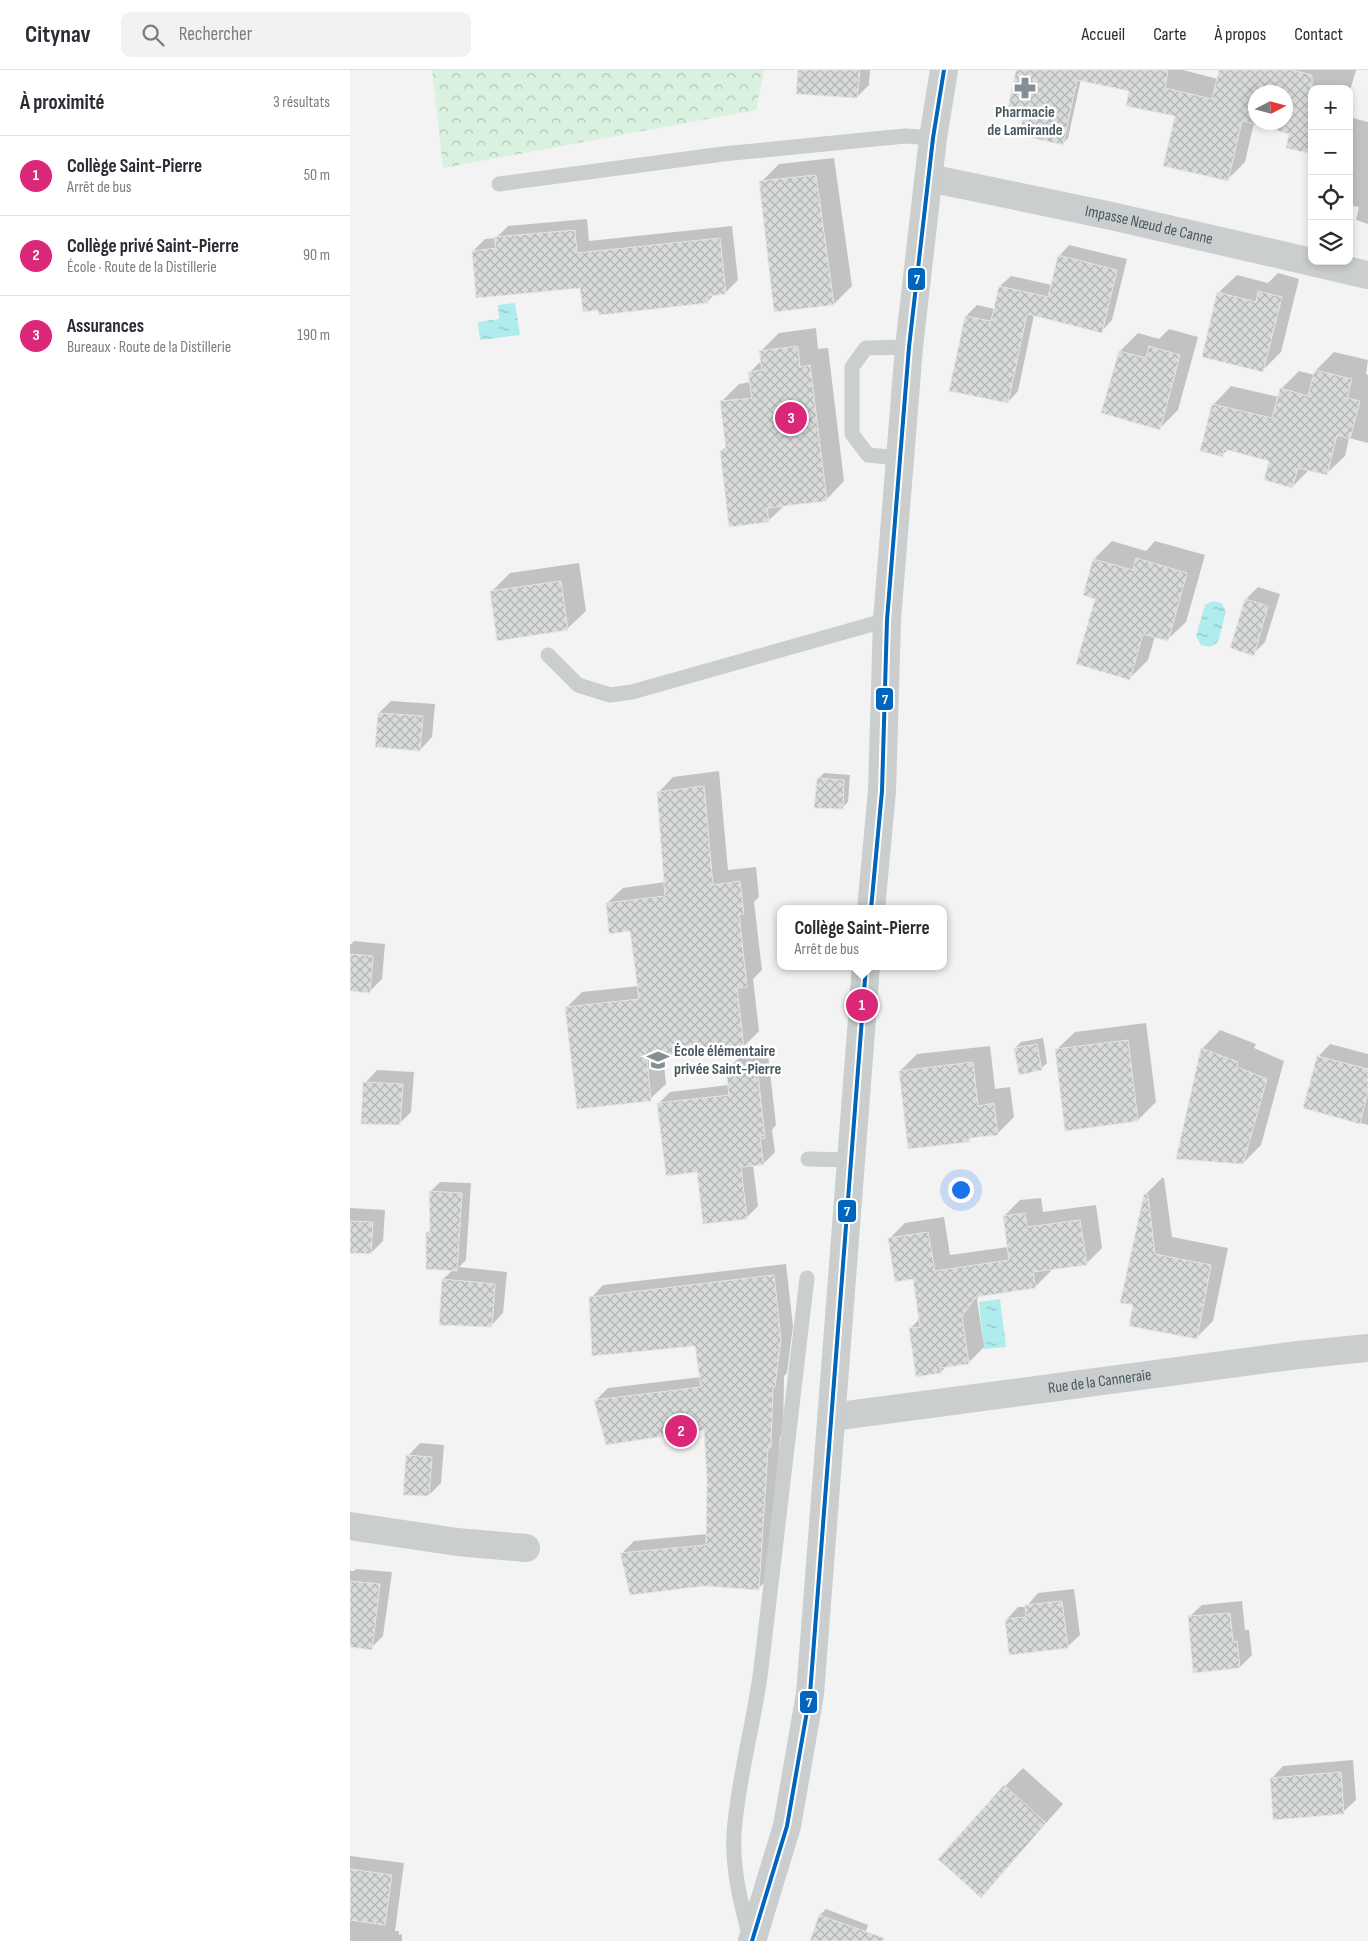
<!DOCTYPE html>
<html lang="fr">
<meta charset="utf-8">
<style>
:root{--surface:#fff;--page:#f2f2f3;--text:#2b2b33;--muted:#7c7c81;--line:#e1e1e2;--accent:#db2777}
body{margin:0;font-family:"Sofia Sans Condensed",sans-serif;background:var(--page);color:var(--text)}
.controls{position:absolute;right:15px;top:15px;display:grid;overflow:hidden;border-radius:10px;box-shadow:0 2px 8px #0003}
.controls button{width:45px;height:45px;display:grid;place-items:center;padding:0;border:0;border-bottom:1px solid var(--line);background:var(--surface);color:var(--text);font:25px sans-serif}
.compass{position:absolute;left:898px;top:15px;width:45px;height:45px;border-radius:50%;background:var(--surface);box-shadow:0 2px 8px #0003;rotate:84deg}
.you{position:absolute;left:610px;top:1119px;width:18px;height:18px;margin:-12px;border:4px solid #fff;border-radius:50%;background:#1a73e8;box-shadow:0 0 0 8px #1a73e833}
.badge{display:grid;place-items:center;width:32px;height:32px;border-radius:50%;background:var(--accent);color:#fff;font-size:16px;font-weight:700}
.pin{position:absolute;translate:-50% -50%;border:2px solid #fff;box-shadow:0 1px 5px #0006}
.popup{position:absolute;left:427px;top:835px;width:170px;height:65px;box-sizing:border-box;display:grid;place-content:center;border-radius:10px;background:var(--surface);filter:drop-shadow(0 1px 4px #0005);font-size:16px;white-space:nowrap;color:var(--muted)}
.popup b{font-size:19px;color:var(--text)}
.popup::after{content:'';position:absolute;left:50%;top:100%;margin-left:-10px;border:10px solid transparent;border-top-color:var(--surface)}
.list{margin:0;padding:0;list-style:none}
h2{display:flex;justify-content:space-between;align-items:center;height:65px;margin:0;padding:0 20px;font-size:21px}
h2 small{font-size:16px;font-weight:400;color:var(--muted)}
.list li{display:grid;grid-template-columns:32px 1fr auto;gap:15px;align-items:center;box-sizing:border-box;height:80px;padding:0 20px;border-top:1px solid var(--line)}
.list b{display:block;font-size:19px;white-space:nowrap}
.list p{margin:0;font-size:16px;white-space:nowrap;color:var(--muted)}
.list em{font-size:16px;font-style:normal;color:var(--muted)}
.icon{flex:none;width:28px;height:28px;fill:none;stroke:currentColor;stroke-width:2;stroke-linecap:round;stroke-linejoin:round}
.map{position:relative;flex:none;width:1018px;height:1871px;overflow:hidden}
header{display:flex;align-items:center;gap:30px;box-sizing:border-box;height:70px;padding:0 25px;background:var(--surface);border-bottom:1px solid var(--line)}
header strong{font-size:24px}
nav{display:flex;gap:28px;margin-inline-start:auto;font-size:18px}
.search{width:350px;height:45px;background:var(--page);display:flex;align-items:center;gap:12px;box-sizing:border-box;padding:0 18px;border-radius:10px;color:var(--muted);font-size:19px}
main{display:flex}
aside{flex:1;background:var(--surface)}
.map>svg:first-child{display:block}
.forest{fill:url(#forest-crowns)}
.water{fill:url(#water-ripples)}
.shadow{fill:#0003;fill-rule:evenodd}
.building{fill:url(#building-cross-hatch);stroke:#e5e5e6;fill-rule:evenodd}
.lines{fill:none;stroke-linecap:round;stroke-linejoin:round}
.service{stroke:#cacecf;stroke-width:15}
.minor{stroke:#cacecf;stroke-width:28}
.tertiary{stroke:#cacecf;stroke-width:28}
.bus-1-casing{stroke:#fff;stroke-width:8}
.bus-1{stroke:#0065bd;stroke-width:4}
.labels{text-anchor:middle;dominant-baseline:central;stroke-width:5;stroke-linejoin:round;paint-order:stroke}
.poi-label{font-size:16px;font-weight:bold;fill:#4a5960;stroke:#fff}
.street-label{font-size:16px;fill:#4a5960;stroke:#fff}
.line-badge{stroke:#fff;stroke-width:2}
.badge-label{font-size:14px;text-anchor:middle;font-weight:bold;fill:#fff}
</style>
<header>
<strong>Citynav</strong>
<div class="search"><svg class="icon" aria-label="search" viewBox="0 0 24 24"><circle cx="10" cy="10" r="6"/><path d="M15 15l6 6"/></svg>Rechercher</div>
<nav><a>Accueil</a><a>Carte</a><a>À propos</a><a>Contact</a></nav>
</header>
<main>
<aside>
<h2>À proximité<small>3 résultats</small></h2>
<ul class="list">
<li><span class="badge">1</span><div><b>Collège Saint-Pierre</b><p>Arrêt de bus</p></div><em>50 m</em></li>
<li><span class="badge">2</span><div><b>Collège privé Saint-Pierre</b><p>École · Route de la Distillerie</p></div><em>90 m</em></li>
<li><span class="badge">3</span><div><b>Assurances</b><p>Bureaux · Route de la Distillerie</p></div><em>190 m</em></li>
</ul>
</aside>
<div class="map">
<svg width="1018" height="1871" viewBox="0 0 1018 1871">
<defs>
<pattern id="forest-crowns" width="20" height="18" patternUnits="userSpaceOnUse" patternTransform="scale(1.25)"><rect width="20" height="18" fill="#d9f1de"/><path d="M2 6a3 3 0 1 1 6 0M12 15a3 3 0 1 1 6 0" fill="none" stroke="#b2c6b7"/></pattern>
<pattern id="water-ripples" width="26" height="14" patternUnits="userSpaceOnUse" patternTransform="scale(1.25)"><rect width="26" height="14" fill="#afeced"/><path d="M2 4q2-2 4 0t4 0M15 11q2-2 4 0t4 0" fill="none" stroke="#90c2c3"/></pattern>
<pattern id="building-cross-hatch" width="8" height="8" patternUnits="userSpaceOnUse" patternTransform="scale(1.25)"><rect width="8" height="8" fill="#d9dbdb"/><path d="M0 0l8 8M0 8l8-8" fill="none" stroke="#b2b5b5"/></pattern>
</defs>
<rect width="100%" height="100%" fill="#f3f3f3"/>
<polygon class="forest" points="82,0 414,0 406,40 93,98"/>
<g class="water">
<polygon points="165,233 170,265 130,270 128,252 149,249 148,235"/>
<polygon points="863,531 871,533 876,541 868,572 860,577 851,575 846,566 855,535"/>
<polygon points="650,1229 656,1277 634,1279 629,1232"/>
</g>
<g class="shadow">
<polygon points="450,0 520,0 519,15 507,27"/>
<polygon points="668,0 733,0 718,68 712,74 675,46"/>
<path d="M752,0H833L868,9L870,0H1006L999,24V19H962L941,63L904,53L895,92L877,110L827,45L780,20ZM906,22H936V52H906Z"/>
<polygon points="999,47 1018,52 1018,154 1006,150 1009,137 999,135"/>
<polygon points="484,88 502,216 484,234 411,112 429,94"/>
<polygon points="237,149 239,171 382,156 388,210 376,222 365,224 357,232 249,239 231,217 123,181 135,169 146,168 158,156"/>
<polygon points="719,175 777,189 762,250 752,261 684,245 668,321 658,332 600,320 616,246 627,235 645,239 650,216 661,206 702,215 709,186"/>
<polygon points="928,203 949,209 931,282 913,300 868,223 887,205 918,213"/>
<polygon points="466,258 468,279 478,278 494,411 476,430 435,435 418,451 371,381 377,376 371,332 389,314 401,312 400,302 412,290 411,281 429,263"/>
<polygon points="819,259 848,267 828,340 810,358 770,281 788,263 809,269"/>
<polygon points="984,282 1018,290 1016,304 1018,305 1018,373 999,368 995,386 976,404 959,400 942,417 921,390 879,379 872,385 863,335 881,316 929,327 931,319 949,301 965,305 966,300"/>
<polygon points="762,471 796,481 805,471 855,485 836,552 817,570 805,566 798,590 780,608 746,528 735,525 744,489"/>
<polygon points="229,493 236,541 217,559 141,522 160,503"/>
<polygon points="908,517 930,524 915,572 903,584 881,578 896,529"/>
<polygon points="41,631 85,634 82,667 70,680 29,643"/>
<polygon points="369,701 378,800 406,797 409,827 404,832 412,900 403,909 409,961 394,976 313,986 316,1014 300,1029 216,938 232,922 289,916 281,860 257,833 273,818 315,812 308,723 323,707"/>
<polygon points="474,703 500,705 498,732 492,738 468,709"/>
<polygon points="4,871 35,874 32,909 20,921 0,919 0,875"/>
<polygon points="796,953 806,1032 788,1050 706,980 725,962"/>
<polygon points="870,960 906,974 904,978 934,991 911,1075 893,1093 852,979"/>
<polygon points="693,968 697,993 691,999 665,978 671,972"/>
<polygon points="980,974 1018,984 1018,1055 954,1037 968,987"/>
<polygon points="640,976 645,1019 660,1017 664,1047 647,1064 623,1066 619,1070 550,1001 567,984"/>
<polygon points="418,984 426,1055 422,1060 425,1082 413,1094 403,1095 408,1136 396,1148 348,1101 309,1033 320,1022 379,1015 377,999 389,988"/>
<polygon points="27,1000 64,1002 61,1042 49,1054 15,1013"/>
<polygon points="812,1108 814,1108 822,1167 878,1178 863,1251 846,1268 784,1234 795,1125"/>
<polygon points="90,1112 121,1113 116,1190 109,1197 157,1202 153,1243 141,1256 93,1209 103,1200 77,1163 81,1159 80,1122"/>
<polygon points="691,1128 693,1142 746,1135 752,1178 736,1194 700,1199 701,1201 685,1217 630,1225 627,1229 634,1277 619,1292 597,1295 591,1302 560,1259 570,1248 564,1207 539,1169 555,1153 594,1147 600,1185 658,1177 654,1146 670,1130"/>
<polygon points="0,1138 35,1140 33,1171 21,1183 0,1182"/>
<polygon points="436,1194 443,1256 437,1303 434,1306 433,1364 430,1367 420,1506 408,1519 272,1483 284,1471 357,1464 358,1408 355,1359 246,1330 258,1318 351,1307 346,1274 241,1228 253,1215"/>
<polygon points="70,1373 94,1375 91,1413 79,1425 58,1386"/>
<polygon points="6,1499 42,1502 33,1566 21,1578 0,1576 0,1501 4,1501"/>
<polygon points="724,1519 730,1565 717,1577 656,1550 668,1537 676,1537 688,1523"/>
<polygon points="892,1531 895,1560 899,1560 902,1585 890,1597 839,1547 852,1535"/>
<polygon points="1003,1690 1006,1730 993,1742 921,1709 933,1696"/>
<polygon points="673,1698 713,1734 631,1826 655,1716"/>
<polygon points="0,1786 54,1793 45,1861 49,1861 49,1865 52,1864 52,1871 0,1871"/>
<polygon points="476,1839 518,1855 512,1871 461,1871 470,1845"/>
</g>
<g class="building">
<polygon points="448,0 510,0 507,28 446,24"/>
<path d="M666,0H818L815,18L862,29L869,0H942L962,5V84L936,78L939,64L892,51L878,111L813,96L825,46L776,36L779,21L727,10L713,75L669,65L673,47L657,43ZM906,22H936V52H906Z"/>
<polygon points="466,105 484,235 424,242 409,111"/>
<polygon points="225,160 227,183 370,168 376,224 357,226 358,233 249,245 248,240 233,242 230,218 126,228 122,181 146,178 144,167"/>
<polygon points="708,185 767,200 752,263 677,244 658,333 599,321 615,246 641,251 649,216 698,227"/>
<polygon points="908,221 932,227 913,302 852,287 867,222 906,232"/>
<polygon points="448,276 450,297 460,295 477,431 417,438 419,452 379,457 370,381 376,380 370,331 402,328 398,302 412,300 409,281"/>
<polygon points="799,276 830,285 810,360 751,343 769,281 796,288"/>
<polygon points="965,300 1002,309 997,328 1010,331 1000,369 987,365 977,405 948,398 942,418 914,410 919,391 874,379 873,387 850,381 862,334 922,348 930,318 958,326"/>
<polygon points="786,488 837,503 818,571 793,564 780,610 726,594 745,529 733,525 743,489 783,500"/>
<polygon points="211,511 218,560 147,571 140,521"/>
<polygon points="895,529 918,536 904,586 880,578"/>
<polygon points="28,643 73,646 70,681 25,677"/>
<polygon points="467,708 494,710 493,739 464,738"/>
<polygon points="354,716 363,815 390,811 394,844 389,844 397,917 387,918 394,978 297,989 301,1031 227,1039 215,937 289,929 280,861 259,864 256,833 315,826 307,722"/>
<polygon points="0,884 23,886 20,923 0,921"/>
<polygon points="778,970 788,1051 715,1061 705,979"/>
<polygon points="687,974 692,1000 669,1005 664,978"/>
<polygon points="851,978 888,992 887,997 917,1009 893,1094 826,1089"/>
<polygon points="967,986 1018,999 1018,1021 1010,1054 953,1038"/>
<polygon points="623,992 628,1036 644,1033 648,1065 619,1068 619,1072 558,1079 549,1001"/>
<polygon points="407,995 415,1068 410,1069 414,1095 391,1097 397,1149 353,1154 347,1102 316,1106 307,1033 379,1025 376,999"/>
<polygon points="13,1012 53,1014 50,1055 11,1054"/>
<polygon points="79,1121 112,1123 107,1201 76,1199 76,1162 80,1162"/>
<polygon points="794,1124 798,1125 805,1184 861,1195 847,1269 779,1256 783,1235 770,1233"/>
<polygon points="675,1143 677,1157 730,1150 737,1195 683,1202 686,1218 626,1227 612,1246 619,1294 590,1298 591,1303 566,1307 559,1258 570,1257 563,1209 545,1212 538,1168 578,1162 585,1201 659,1190 653,1146"/>
<polygon points="0,1151 23,1152 21,1184 0,1183"/>
<polygon points="424,1205 431,1269 425,1317 423,1317 421,1377 418,1378 409,1520 354,1516 280,1525 270,1483 356,1475 357,1408 354,1360 256,1375 244,1330 351,1317 345,1276 242,1286 239,1227"/>
<polygon points="92,1209 145,1214 142,1257 89,1255"/>
<polygon points="56,1385 82,1387 79,1426 53,1425"/>
<polygon points="0,1511 30,1514 22,1580 0,1577"/>
<polygon points="712,1531 718,1578 659,1585 655,1549 676,1547 675,1535"/>
<polygon points="880,1543 883,1572 887,1571 890,1598 843,1603 838,1546"/>
<polygon points="991,1702 994,1744 923,1750 920,1708"/>
<polygon points="654,1715 696,1753 631,1828 588,1789"/>
<polygon points="0,1799 42,1805 35,1855 0,1850"/>
<polygon points="469,1845 534,1868 534,1871 460,1871"/>
</g>
<g class="lines">
<g class="service">
<polyline points="149,114 373,84 555,66 583,68"/>
<polyline points="550,388 518,385 502,364 502,297 516,278 559,277"/>
<polyline points="198,585 228,615 260,625 282,622 537,550"/>
<polyline points="458,1089 501,1090"/>
<path d="M400,1868C391,1834 382,1799 384,1763C388,1708 404,1654 411,1599C426,1469 442,1339 457,1208"/>
</g>
<g class="minor">
<path id="s1" d="M579,108L757,145L1018,205"/>
<path id="s2" d="M482,1347L948,1285L1018,1278"/>
<polyline points="0,1456 107,1472 176,1478"/>
</g>
<g class="tertiary">
<polyline points="521,839 532,721 537,550 559,277 583,68 594,0"/>
<polyline points="402,1871 437,1756 460,1624 516,896"/>
</g>
<g class="bus-1-casing">
<g id="bus-1">
<polyline points="521,839 532,721 537,550 559,277 583,68 594,0"/>
<polyline points="402,1871 437,1756 460,1624 516,896"/>
</g>
</g>
<use href="#bus-1" class="bus-1"/>
</g>
<defs>
<g id="pharmacy-bare" transform="scale(1.725)"><path d="M-2-6h4v4h4v4h-4v4h-4v-4h-4v-4h4Z" fill="#858f93" stroke="#fff" stroke-width="2.5" paint-order="stroke"/></g>
<g id="school-bare" transform="scale(1.725)"><path d="M0-5L7-2L0 1L-7-2ZM-4 1L0 2.5L4 1V4Q0 6-4 4Z" fill="#858f93" stroke="#fff" stroke-width="2.5" paint-order="stroke"/></g>
</defs>
<g fill-rule="evenodd">
<use href="#pharmacy-bare" x="675" y="18"/>
<use href="#school-bare" x="308" y="990"/>
</g>
<g class="labels">
<g class="poi-label">
<text x="675" y="42">Pharmacie<tspan x="675" dy="18">de Lamirande</tspan></text>
<text x="324" y="981" text-anchor="start">École élémentaire<tspan x="324" dy="18">privée Saint-Pierre</tspan></text>
</g>
<g class="street-label">
<text stroke="none"><textPath href="#s1" startOffset="225">Impasse Nœud de Canne</textPath></text>
<text stroke="none"><textPath href="#s2" startOffset="270">Rue de la Canneraie</textPath></text>
</g>
</g>
<g class="line-badge">
<rect x="557" y="197" width="19" height="24" rx="5" fill="#0065bd"/>
<rect x="525" y="617" width="19" height="24" rx="5" fill="#0065bd"/>
<rect x="487" y="1129" width="20" height="24" rx="5" fill="#0065bd"/>
<rect x="449" y="1620" width="19" height="24" rx="5" fill="#0065bd"/>
</g>
<g class="badge-label">
<text x="567" y="214">7</text>
<text x="535" y="634">7</text>
<text x="497" y="1146">7</text>
<text x="459" y="1637">7</text>
</g>
</svg>
<div class="controls">
<button>+</button>
<button>−</button>
<button><svg class="icon" aria-label="locate" viewBox="0 0 24 24"><circle cx="12" cy="12" r="6"/><path d="M12 2v4M12 18v4M2 12h4M18 12h4"/></svg></button>
<button><svg class="icon" aria-label="layers" viewBox="0 0 24 24"><path d="M12 4l9 5-9 5-9-5zM3 14l9 5 9-5"/></svg></button>
</div>
<svg class="compass" viewBox="-18 -18 36 36"><path d="M0-13l5 13h-10z" fill="#e53935"/><path d="M0 13l5-13h-10z" fill="#7c7c81"/></svg>
<div class="you"></div>
<div class="pin badge" style="left:512px;top:935px">1</div>
<div class="popup"><b>Collège Saint-Pierre</b>Arrêt de bus</div>
<div class="pin badge" style="left:331px;top:1361px">2</div>
<div class="pin badge" style="left:441px;top:348px">3</div>
</div>
</main>
